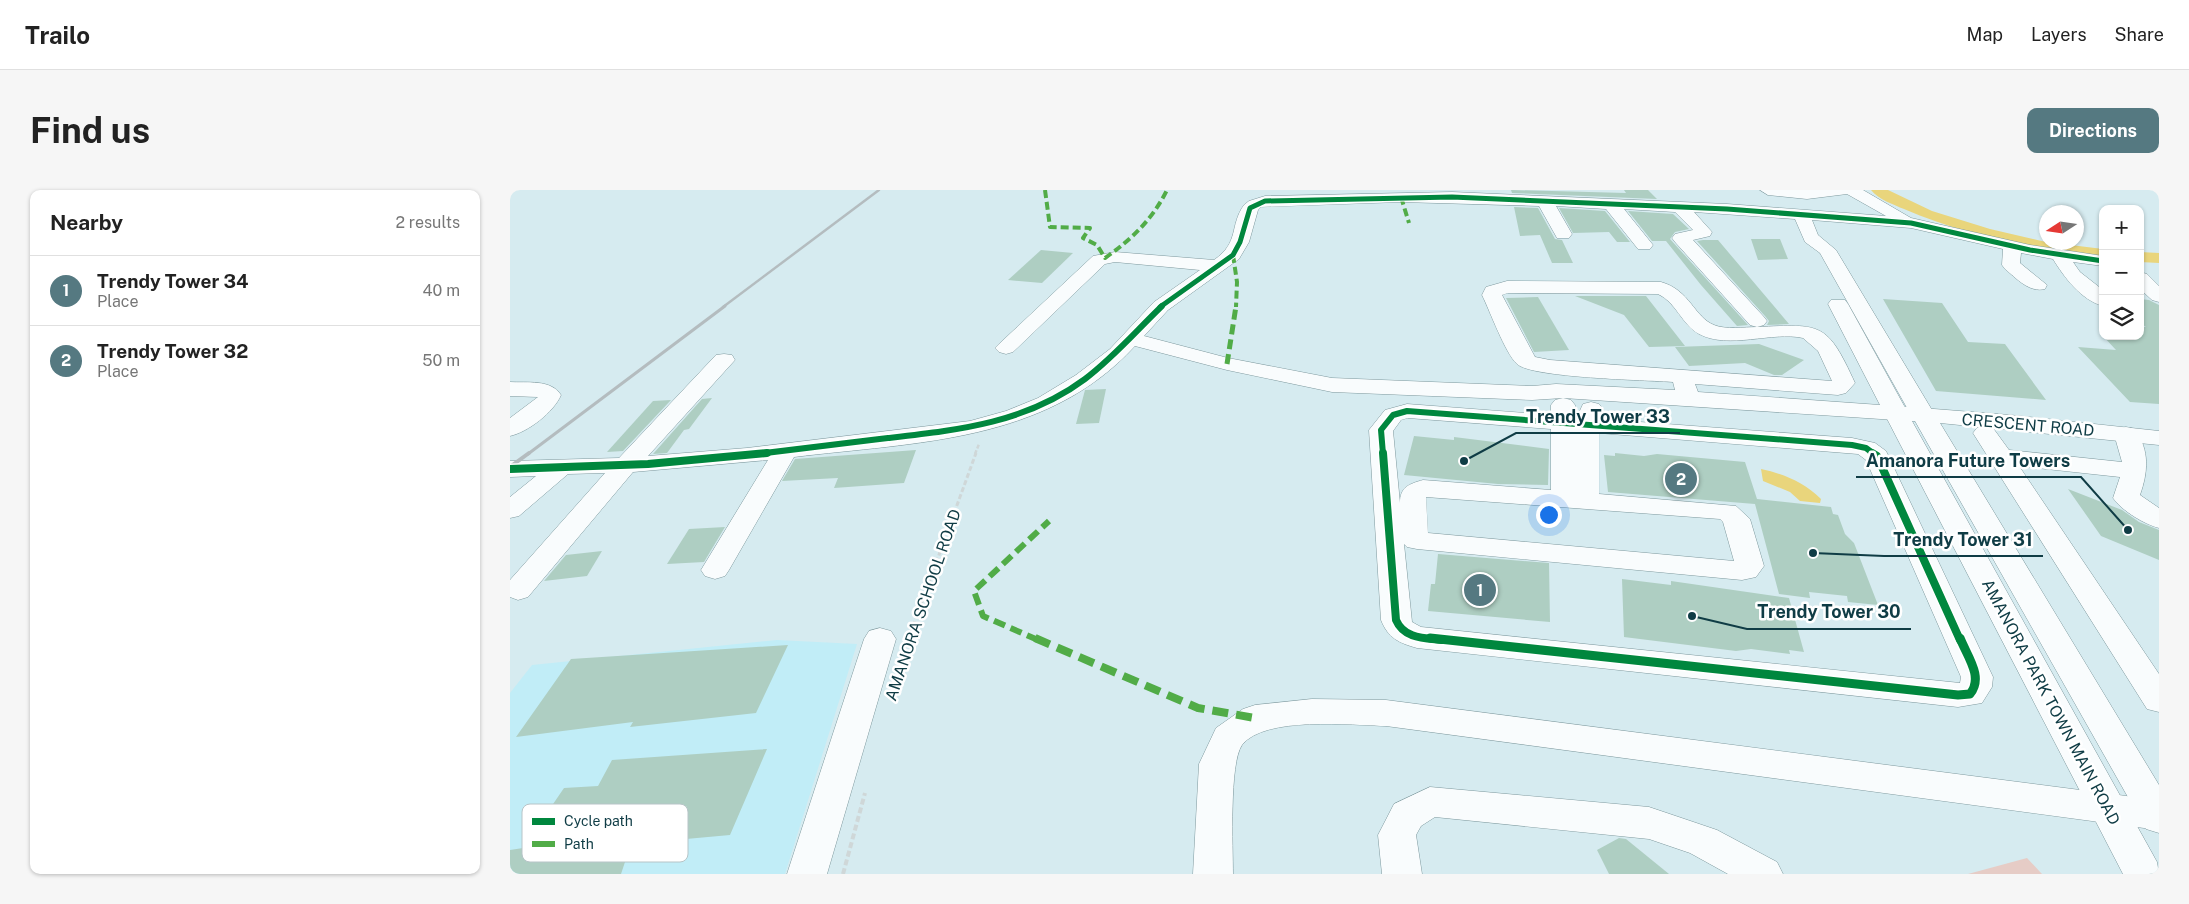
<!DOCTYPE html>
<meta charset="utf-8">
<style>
:root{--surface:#fff;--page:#f6f6f6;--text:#222;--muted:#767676;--line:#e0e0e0;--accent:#557981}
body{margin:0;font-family:"Public Sans",sans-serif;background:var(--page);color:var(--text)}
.controls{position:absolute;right:15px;top:15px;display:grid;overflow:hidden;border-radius:10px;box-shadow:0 1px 4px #0004}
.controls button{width:45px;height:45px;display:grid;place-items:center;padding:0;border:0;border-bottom:1px solid var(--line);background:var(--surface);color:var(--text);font:25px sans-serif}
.compass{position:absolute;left:1529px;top:15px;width:45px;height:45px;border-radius:50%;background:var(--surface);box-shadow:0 1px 4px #0004;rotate:258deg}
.you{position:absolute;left:1038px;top:324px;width:18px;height:18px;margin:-12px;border:4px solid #fff;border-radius:50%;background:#1a73e8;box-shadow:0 0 0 8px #1a73e833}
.badge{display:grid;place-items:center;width:32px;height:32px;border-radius:50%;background:var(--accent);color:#fff;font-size:16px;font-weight:700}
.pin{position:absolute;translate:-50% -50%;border:2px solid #fff;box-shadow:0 1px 5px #0006}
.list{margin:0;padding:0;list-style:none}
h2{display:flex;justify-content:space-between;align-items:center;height:65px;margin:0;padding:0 20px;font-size:21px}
h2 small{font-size:16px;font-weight:400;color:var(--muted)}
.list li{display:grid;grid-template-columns:32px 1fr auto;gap:15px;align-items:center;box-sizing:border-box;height:70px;padding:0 20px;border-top:1px solid var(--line)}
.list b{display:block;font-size:19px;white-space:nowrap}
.list p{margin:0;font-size:16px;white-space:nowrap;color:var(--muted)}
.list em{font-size:16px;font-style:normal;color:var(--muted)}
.icon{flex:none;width:28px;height:28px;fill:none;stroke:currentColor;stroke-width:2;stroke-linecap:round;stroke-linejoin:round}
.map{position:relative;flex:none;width:1649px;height:684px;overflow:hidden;border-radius:10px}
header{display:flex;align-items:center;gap:30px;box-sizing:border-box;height:70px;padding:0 25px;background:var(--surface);border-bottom:1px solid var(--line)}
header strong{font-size:24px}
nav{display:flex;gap:28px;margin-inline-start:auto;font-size:18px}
.intro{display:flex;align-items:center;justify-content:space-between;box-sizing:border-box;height:120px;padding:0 30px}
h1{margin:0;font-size:35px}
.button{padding:12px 22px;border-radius:10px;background:var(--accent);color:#fff;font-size:18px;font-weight:700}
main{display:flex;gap:30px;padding:0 30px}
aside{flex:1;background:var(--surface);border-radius:10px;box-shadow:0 1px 4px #0004}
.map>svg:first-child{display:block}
.built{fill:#c1edf7}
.green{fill:#e6ccc6}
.water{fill:#e9d57c}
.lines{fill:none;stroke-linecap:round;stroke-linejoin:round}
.canal{fill:#e9d57c;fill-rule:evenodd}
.building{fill:#aecec2}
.minor-casing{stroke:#7d989d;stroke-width:1}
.major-casing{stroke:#7d989d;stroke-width:1}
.path-far2{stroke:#cfd7d8;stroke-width:2.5;stroke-dasharray:4 2;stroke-linecap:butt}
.path-far1{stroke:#cfd7d8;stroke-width:3;stroke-dasharray:5 2.5;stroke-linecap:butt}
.path{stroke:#cfd7d8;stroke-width:4;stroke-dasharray:6 3;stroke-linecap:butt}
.minor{fill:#f9fcfd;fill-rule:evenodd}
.major{fill:#f9fcfd;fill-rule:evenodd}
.rail-far2{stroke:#b4bcbf;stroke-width:2.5}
.rail-far1{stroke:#b4bcbf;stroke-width:3}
.rail{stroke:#b4bcbf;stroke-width:4}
.quiet-far3{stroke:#51ac47;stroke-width:4;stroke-dasharray:8 4;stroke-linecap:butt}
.quiet-far2{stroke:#51ac47;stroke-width:5;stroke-dasharray:10 5;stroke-linecap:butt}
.quiet-far1{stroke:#51ac47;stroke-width:6;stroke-dasharray:12 6;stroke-linecap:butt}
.quiet{stroke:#51ac47;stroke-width:8;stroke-dasharray:16 8;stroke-linecap:butt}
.cycleway-far3-casing{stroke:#fff;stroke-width:7}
.cycleway-far2-casing{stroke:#fff;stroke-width:9}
.cycleway-far1-casing{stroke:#fff;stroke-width:11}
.cycleway-casing{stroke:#fff;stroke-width:12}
.cycleway-far3{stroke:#00873e;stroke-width:5}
.cycleway-far2{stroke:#00873e;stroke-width:6}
.cycleway-far1{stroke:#00873e;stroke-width:8}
.cycleway{stroke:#00873e;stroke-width:9}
.labels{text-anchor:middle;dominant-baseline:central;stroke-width:5;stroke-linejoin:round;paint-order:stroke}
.street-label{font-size:16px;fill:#0f3c45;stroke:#fff}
.key{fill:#fff;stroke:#b7c4c7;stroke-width:1}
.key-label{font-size:14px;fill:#0f3c45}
.leader{fill:none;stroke:#0f3c45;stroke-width:2}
.callout-dot{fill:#0f3c45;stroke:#fff;stroke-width:2}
.callout-label{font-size:18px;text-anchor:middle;font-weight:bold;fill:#0f3c45;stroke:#fff;stroke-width:5;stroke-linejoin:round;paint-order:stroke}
</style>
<header>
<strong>Trailo</strong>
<nav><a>Map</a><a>Layers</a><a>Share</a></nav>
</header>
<div class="intro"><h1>Find us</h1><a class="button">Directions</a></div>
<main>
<aside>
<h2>Nearby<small>2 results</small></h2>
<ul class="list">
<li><span class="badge">1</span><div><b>Trendy Tower 34</b><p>Place</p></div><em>40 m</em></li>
<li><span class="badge">2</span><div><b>Trendy Tower 32</b><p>Place</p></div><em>50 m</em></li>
</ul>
</aside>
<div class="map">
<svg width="1649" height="684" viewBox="0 0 1649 684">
<rect width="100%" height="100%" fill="#d6ebf0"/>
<polygon class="built" points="267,450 347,454 275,684 0,684 0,503 22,475"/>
<polygon class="green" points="1517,668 1532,684 1458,684"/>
<path class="water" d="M1251,279C1274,284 1294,292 1311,309L1310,313L1290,311L1280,302L1253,291Z"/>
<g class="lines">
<g class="canal">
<path d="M1361,0H1378L1422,21L1480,39L1536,52L1593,59V69C1525,59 1457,46 1394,19C1384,15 1368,9 1361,0Z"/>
<polygon points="1630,62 1649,63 1649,73 1630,72"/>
</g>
</g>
<g class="building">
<polygon points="1001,0 1116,3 1114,0 1138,0 1147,9 1002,3"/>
<polygon points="1004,17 1028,18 1045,49 1052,50 1063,73 1042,73 1030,45 1010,46"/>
<polygon points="1049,18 1095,21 1120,52 1107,52 1099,42 1063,43"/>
<polygon points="1118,21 1163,24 1179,39 1165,42 1160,49 1238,135 1227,136 1191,95 1156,51 1142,51"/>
<polygon points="1241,49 1270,49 1278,69 1248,70"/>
<polygon points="1193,50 1208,50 1279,134 1257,135 1259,131 1255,126 1187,51"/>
<polygon points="531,60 563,63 532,93 498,90"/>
<polygon points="1065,106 1136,106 1175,156 1139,157 1114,125"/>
<polygon points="1028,107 1059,160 1024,162 996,108"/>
<polygon points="1373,109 1432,113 1458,152 1495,154 1536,210 1426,201"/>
<polygon points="1630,109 1639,110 1649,115 1649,214 1620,212 1568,157 1606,160 1593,146 1630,146 1630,137 1636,137 1630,133"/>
<polygon points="1249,154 1294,170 1272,185 1264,185 1235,173 1179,176 1165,157"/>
<polygon points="596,199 589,233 566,234 575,200"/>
<polygon points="202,208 179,239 174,240 157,263 143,264 192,209"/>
<polygon points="161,210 113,261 97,262 143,211"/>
<polygon points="904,246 944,250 944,247 1039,259 1038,295 988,294 894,285"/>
<polygon points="406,260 394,293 324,298 328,288 272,291 285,269"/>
<polygon points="1105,263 1134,266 1147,264 1235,272 1247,309 1321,317 1323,324 1328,325 1335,344 1344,353 1368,415 1338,412 1337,406 1299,402 1300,408 1269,404 1245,314 1098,302 1094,265 1105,266"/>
<polygon points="1558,299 1612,320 1629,332 1649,340 1649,370 1591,346"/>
<polygon points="215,337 194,372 157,374 179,339"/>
<polygon points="92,361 77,386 34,391 56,365"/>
<polygon points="928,364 1039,373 1040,432 918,421 921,394 925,394"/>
<polygon points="1112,389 1161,395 1161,391 1279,408 1294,462 1279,460 1280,464 1241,459 1226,461 1114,447"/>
<polygon points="278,455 246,523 120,537 123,532 6,547 61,469"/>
<polygon points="257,559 220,645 121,654 111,684 0,684 0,660 13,658 54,598 88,596 102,570"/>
<polygon points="1109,648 1116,649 1159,684 1099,684 1087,660"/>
</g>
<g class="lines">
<g class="minor-casing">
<g id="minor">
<path d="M1250,0H1353L1401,28L1520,55L1593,66V76L1563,72L1570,82L1593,100V116C1571,110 1554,87 1543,69L1511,63L1510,73L1537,95L1535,99C1519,103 1506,88 1495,79L1492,75L1493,59L1401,38L1302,30L1308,45L1326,60L1425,225L1421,230L1413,232L1405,230L1401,225L1310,63L1295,52L1285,29L1184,22L1202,42L1200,46L1183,50L1254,127L1257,131L1254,135L1247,137C1312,134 1317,132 1345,193L1336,203L1328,205L1185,194L1188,202L1370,215L1318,114L1321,110H1335L1338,114L1398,223L1394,228L1386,230L1053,208L1061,210L1065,215V227H1067L1073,214L1081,212L1089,214L1093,219L1090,229L1342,248L1365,253L1376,261L1483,487L1482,497L1472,513L1448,517L907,458C889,453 878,448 871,430L859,240L875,220L897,214L1041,225V215L1045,210L1053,208L1022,210L822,202L717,180L625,156C536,253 406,252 284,267L219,380L215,386L205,389L195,386L191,380L258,270L123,282L18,407L8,410L0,407V390L95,283L58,284L9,326L0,328V307L26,286L0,287V271L109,268L206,165L214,164L222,165L225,170L138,266L237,258L460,231L496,221L528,208L566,185L600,159L644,112L690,80L605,72L595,74L503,162L496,164L489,162L485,158L489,154L583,66L605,62L704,70C730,52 719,36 734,15L739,11L755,6L942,2L1217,14L1376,26L1337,4L1297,9L1258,5ZM891,12L1029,16L1047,48H1059L1062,44L1046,16L1096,19L1128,59H1140L1143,55L1114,19L1165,22L1183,40L1165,44L1162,48L1165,52L1240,135L1247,137C1234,137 1216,140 1204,135C1184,127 1180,100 1151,92L997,91L976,97L972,105C980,121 995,163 1007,174C1022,188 1136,190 1163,192L1165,200L1046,194L1022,196L822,188L718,168L634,146L658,120L729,69L739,52L748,20L751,17ZM998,103L1148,104C1166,112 1172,135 1189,144C1219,160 1262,141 1293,148L1308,161L1322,191L1040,170L1025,167L992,105ZM898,228L1041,239V300L913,290C899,294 890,297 890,313L883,241L891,230ZM1089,243L1348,264L1356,270L1451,487L1450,493L911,437L902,432L894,354L897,357L907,359L1232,390L1246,387L1254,376L1240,329L1226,316L1089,304ZM916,307L1210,329L1213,332L1224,371L918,343Z"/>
<polygon points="1630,82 1637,84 1649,96 1649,112 1642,110 1630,99"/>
<path d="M0,192C17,193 41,189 51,205C44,222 18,242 0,246V228L28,207L0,206Z"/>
<path d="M1475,236L1483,238L1499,260L1612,272L1604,244L1607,239L1616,237L1625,239C1640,261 1638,282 1630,305L1649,318V338C1634,334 1612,321 1603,308L1610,287L1509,276L1649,484V522L1637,519L1463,243L1467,238Z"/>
<polygon points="370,438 381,441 386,449 317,684 277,684 354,449 359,441"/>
<path d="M802,509L876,510L1647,610H1649V640L876,536C842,535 754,526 732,555C719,574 723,658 723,684H683L689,574L706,538L733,519L745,515Z"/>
<polygon points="920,597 1139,617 1207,640 1267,672 1273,684 1218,684 1180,663 1139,649 925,627 911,636 906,645 912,684 872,684 868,645 884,614"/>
</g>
</g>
<g class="major-casing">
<polygon id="major" points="1386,216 1500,225 1649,241 1649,255 1430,233 1649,595 1649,643 1636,639 1405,231 1402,231 1647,672 1649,684 1613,684 1374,223 1378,218"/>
</g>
<polyline class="path-far2" points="465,264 469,254"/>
<polyline class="path-far1" points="398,450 466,263"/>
<g class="path">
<polyline points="397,453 399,448"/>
<polyline points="333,684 355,603"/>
</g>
<use href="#minor" class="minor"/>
<use href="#major" class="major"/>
<polyline class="rail-far2" points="213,117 369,0"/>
<polyline class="rail-far1" points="18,264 215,116"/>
<polyline class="rail" points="0,277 19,263"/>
<g class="quiet-far3">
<path d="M535,0L540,37L580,38L573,48L587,55L595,68C622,49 642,30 657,0"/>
<polyline points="891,7 899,33"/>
<polyline points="723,65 727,92 726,117"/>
</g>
<polyline class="quiet-far2" points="717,174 726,116"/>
<polyline class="quiet-far1" points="528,450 473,426 464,401 539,331"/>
<polyline class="quiet" points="525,448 688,518 745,528"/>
<g class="cycleway-far3-casing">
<polyline id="cycleway-far3" points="650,117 723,65 730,52 740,18 755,11 942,7 1217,19 1401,33 1520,60 1593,71"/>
</g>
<g class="cycleway-far2-casing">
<g id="cycleway-far2">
<path d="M247,264C290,259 334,253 378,248C449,240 516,233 575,189C604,167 626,141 652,116"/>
<polyline points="873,264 871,240 883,225 897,221 1342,255 1356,258 1364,264"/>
</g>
</g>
<g class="cycleway-far1-casing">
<g id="cycleway-far1">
<path d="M873,263L886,430C894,449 915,448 932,450"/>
<polyline points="1362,263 1367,266 1450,450"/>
<polyline points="0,279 138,274 257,263"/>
</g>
</g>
<g class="cycleway-casing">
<path id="cycleway" d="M920,448L1448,505L1460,504C1474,487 1457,466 1450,448"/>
</g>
<use href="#cycleway-far3" class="cycleway-far3"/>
<use href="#cycleway-far2" class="cycleway-far2"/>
<use href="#cycleway-far1" class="cycleway-far1"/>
<use href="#cycleway" class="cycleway"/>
</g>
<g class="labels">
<g class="street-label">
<text transform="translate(1518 235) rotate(5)">CRESCENT ROAD</text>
<text transform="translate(413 415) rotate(-71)">AMANORA SCHOOL ROAD</text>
<text transform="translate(1541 512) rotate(62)">AMANORA PARK TOWN MAIN ROAD</text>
</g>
</g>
<rect x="12" y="614" width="166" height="58" rx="8" class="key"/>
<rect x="22" y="628" width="23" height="7" fill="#00873e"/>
<rect x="22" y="651" width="23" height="6" fill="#51ac47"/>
<g class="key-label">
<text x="54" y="636">Cycle path</text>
<text x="54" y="659">Path</text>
</g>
<path class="leader" d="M954 271L1006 243H1170M1618 340L1571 287H1346M1303 363L1374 366H1533M1182 426L1237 439H1401"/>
<g class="callout-dot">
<circle cx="954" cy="271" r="5"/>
<circle cx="1618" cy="340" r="5"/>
<circle cx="1303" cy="363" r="5"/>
<circle cx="1182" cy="426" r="5"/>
</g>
<g class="callout-label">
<text x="1088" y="233">Trendy Tower 33</text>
<text x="1458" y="277">Amanora Future Towers</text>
<text x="1453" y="356">Trendy Tower 31</text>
<text x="1319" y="428">Trendy Tower 30</text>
</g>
</svg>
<div class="controls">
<button>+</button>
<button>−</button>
<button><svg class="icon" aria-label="layers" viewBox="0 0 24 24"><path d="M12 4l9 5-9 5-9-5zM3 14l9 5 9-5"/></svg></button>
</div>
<svg class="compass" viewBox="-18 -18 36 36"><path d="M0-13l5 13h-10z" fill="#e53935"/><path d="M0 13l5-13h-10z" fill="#767676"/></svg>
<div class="you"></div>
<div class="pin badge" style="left:970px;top:400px">1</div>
<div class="pin badge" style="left:1171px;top:289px">2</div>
</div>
</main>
